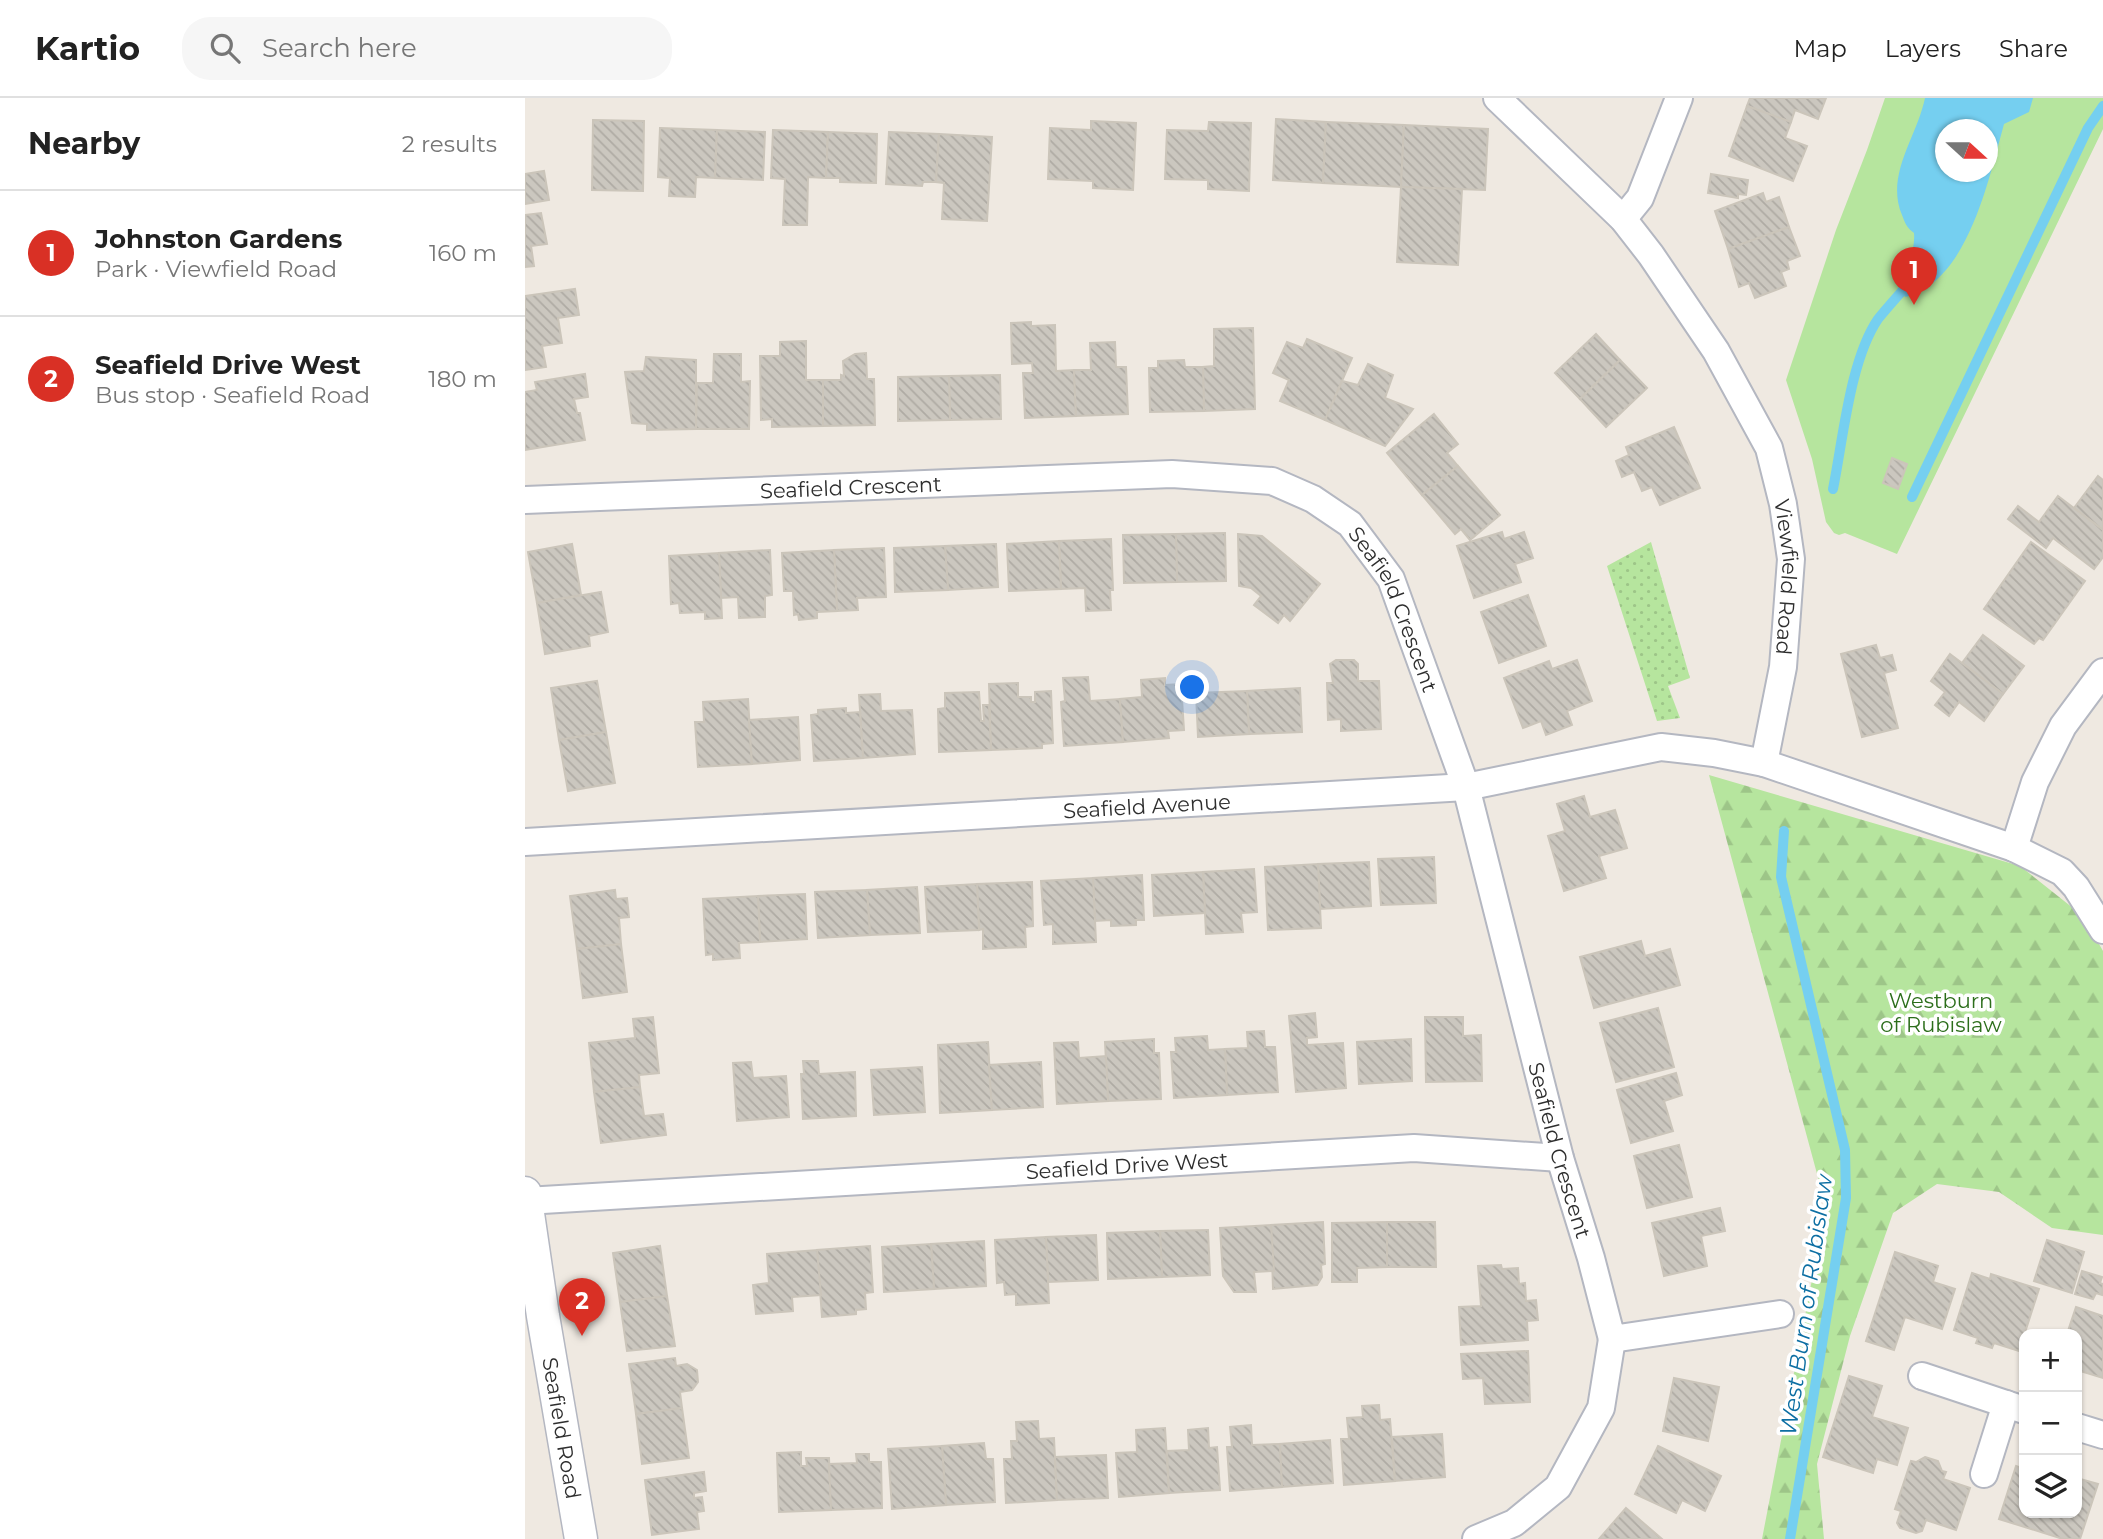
<!DOCTYPE html>
<meta charset="utf-8">
<style>
:root{--surface:#fff;--page:#f6f6f6;--text:#222;--muted:#767676;--line:#e0e0e0;--accent:#d93025}
body{margin:0;font-family:Montserrat,sans-serif;background:var(--page);color:var(--text)}
.controls{position:absolute;right:21px;bottom:21px;display:grid;overflow:hidden;border-radius:14px;box-shadow:0 2px 5px #0004}
.controls button{width:63px;height:63px;display:grid;place-items:center;padding:0;border:0;border-bottom:2px solid var(--line);background:var(--surface);color:var(--text);font:35px sans-serif}
.compass{position:absolute;left:1410px;top:21px;width:63px;height:63px;border-radius:50%;background:var(--surface);box-shadow:0 2px 5px #0004;rotate:111deg}
.you{position:absolute;left:668px;top:590px;width:24px;height:24px;margin:-18px;border:5px solid #fff;border-radius:50%;background:#1a73e8;box-shadow:0 0 0 10px #1a73e833}
.badge{display:grid;place-items:center;width:46px;height:46px;border-radius:50%;background:var(--accent);color:#fff;font-size:23px;font-weight:700}
.pin{position:absolute;translate:-50% -58px;filter:drop-shadow(0 2px 4px #0008)}
.pin::after{content:'';position:absolute;top:37px;width:24px;height:21px;background:inherit;clip-path:polygon(0 0,100% 0,50% 100%)}
.list{margin:0;padding:0;list-style:none}
h2{display:flex;justify-content:space-between;align-items:center;height:91px;margin:0;padding:0 28px;font-size:30px}
h2 small{font-size:23px;font-weight:400;color:var(--muted)}
.list li{display:grid;grid-template-columns:46px 1fr auto;gap:21px;align-items:center;box-sizing:border-box;height:126px;padding:0 28px;border-top:2px solid var(--line)}
.list b{display:block;font-size:26px;white-space:nowrap}
.list p{margin:0;font-size:23px;white-space:nowrap;color:var(--muted)}
.list em{font-size:23px;font-style:normal;color:var(--muted)}
.icon{flex:none;width:38px;height:38px;fill:none;stroke:currentColor;stroke-width:2;stroke-linecap:round;stroke-linejoin:round}
.map{position:relative;flex:none;width:1578px;height:1441px;overflow:hidden}
header{display:flex;align-items:center;gap:42px;box-sizing:border-box;height:98px;padding:0 35px;background:var(--surface);border-bottom:2px solid var(--line)}
header strong{font-size:33px}
nav{display:flex;gap:38px;margin-inline-start:auto;font-size:24px}
.search{width:490px;height:63px;background:var(--page);display:flex;align-items:center;gap:18px;box-sizing:border-box;padding:0 24px;border-radius:28px;color:var(--muted);font-size:26px}
main{display:flex}
aside{flex:1;background:var(--surface)}
.map>svg:first-child{display:block}
.grass{fill:url(#grass-dots)}
.forest{fill:url(#forest-firs)}
.garden{fill:#b6e59e;fill-rule:evenodd}
.water{fill:#75cff0;fill-rule:evenodd}
.lines{fill:none;stroke-linecap:round;stroke-linejoin:round}
.stream{stroke:#75cff0;stroke-width:10}
.building{fill:url(#building-back-hatch);stroke:#cbc5ba;stroke-width:2}
.minor-casing{stroke:#b4b7c1;stroke-width:30}
.tertiary-casing{stroke:#b4b7c1;stroke-width:35}
.minor{stroke:#fff;stroke-width:26}
.tertiary{stroke:#fff;stroke-width:32}
.labels{text-anchor:middle;dominant-baseline:central;stroke-width:7;stroke-linejoin:round;paint-order:stroke}
.street-label{font-size:21px;fill:#2e2e2e;stroke:#fff}
.park-label{font-size:21px;fill:#2c6e1b;stroke:#fff}
.water-label{font-size:23px;font-style:italic;fill:#0d6fa3;stroke:#fff}
</style>
<header>
<strong>Kartio</strong>
<div class="search"><svg class="icon" aria-label="search" viewBox="0 0 24 24"><circle cx="10" cy="10" r="6"/><path d="M15 15l6 6"/></svg>Search here</div>
<nav><a>Map</a><a>Layers</a><a>Share</a></nav>
</header>
<main>
<aside>
<h2>Nearby<small>2 results</small></h2>
<ul class="list">
<li><span class="badge">1</span><div><b>Johnston Gardens</b><p>Park · Viewfield Road</p></div><em>160 m</em></li>
<li><span class="badge">2</span><div><b>Seafield Drive West</b><p>Bus stop · Seafield Road</p></div><em>180 m</em></li>
</ul>
</aside>
<div class="map">
<svg width="1578" height="1441" viewBox="0 0 1578 1441">
<defs>
<pattern id="grass-dots" width="8" height="8" patternUnits="userSpaceOnUse" patternTransform="scale(1.75)"><rect width="8" height="8" fill="#b6e59e"/><path d="M2 2h.1M6 6h.1" fill="none" stroke="#9dc588" stroke-width="1.8" stroke-linecap="round"/></pattern>
<pattern id="forest-firs" width="22" height="20" patternUnits="userSpaceOnUse" patternTransform="scale(1.75)"><rect width="22" height="20" fill="#b6e59e"/><path d="M5 1l3.5 6h-7zM16 11l3.5 6h-7z" fill="#9dc588"/></pattern>
<pattern id="building-back-hatch" width="6" height="6" patternUnits="userSpaceOnUse" patternTransform="scale(1.75)"><rect width="6" height="6" fill="#cbc7bf"/><path d="M-1 5l2 2M0 0l6 6M5-1l2 2" fill="none" stroke="#afaba4"/></pattern>
</defs>
<rect width="100%" height="100%" fill="#efe9e1"/>
<polygon class="grass" points="1126,444 1165,580 1143,588 1155,620 1132,623 1082,468"/>
<polygon class="forest" points="1184,677 1495,768 1558,818 1578,853 1578,1137 1527,1130 1474,1094 1412,1086 1368,1115 1325,1238 1292,1366 1299,1441 1237,1441 1301,1109"/>
<path class="garden" d="M1360,0H1578V31L1372,456L1320,435L1314,437L1309,435L1301,424L1287,361L1261,282L1311,132L1342,52ZM1420,32H1462V74H1420Z"/>
<path class="water" d="M1400,0H1508L1504,14L1479,26C1464,80 1443,184 1380,199C1375,185 1391,156 1389,135C1382,130 1380,125 1377,117C1360,77 1392,39 1400,0ZM1420,32H1462V74H1420Z"/>
<g class="lines">
<g class="stream">
<path d="M1308,391C1318,342 1325,262 1353,221C1361,211 1370,201 1378,192"/>
<polyline points="1387,399 1563,30 1578,8"/>
<polyline points="1259,733 1256,779 1320,1052 1321,1100 1265,1441"/>
</g>
</g>
<g class="building">
<polygon points="1225,0 1301,0 1293,21 1270,12 1266,24 1222,8"/>
<polygon points="1222,8 1266,24 1260,40 1282,48 1268,83 1204,58"/>
<polygon points="751,21 801,24 798,85 748,82"/>
<polygon points="68,22 119,23 118,93 67,92"/>
<polygon points="566,23 611,25 608,92 568,90 568,83 523,81 525,30 566,32"/>
<polygon points="684,24 726,25 724,93 683,91 683,82 640,81 642,32 683,33"/>
<polygon points="801,24 879,27 876,89 798,85"/>
<polygon points="879,27 963,31 960,92 876,89"/>
<polygon points="135,30 192,32 190,80 171,79 170,99 144,98 145,80 133,79"/>
<polygon points="192,32 240,34 238,82 190,80"/>
<polygon points="248,32 303,34 301,80 283,79 282,127 258,127 260,81 246,80"/>
<polygon points="303,34 352,36 351,85 315,84 315,80 301,80"/>
<polygon points="364,34 414,36 411,84 398,84 397,88 361,86"/>
<polygon points="414,36 467,39 462,123 417,121 419,85 411,84"/>
<polygon points="19,73 24,102 0,106 0,76"/>
<polygon points="1186,76 1223,82 1221,97 1213,96 1213,100 1183,95"/>
<polygon points="876,89 937,91 933,167 872,164"/>
<polygon points="1238,95 1241,104 1254,99 1264,129 1203,151 1190,113"/>
<polygon points="16,115 22,146 6,148 9,168 0,169 0,117"/>
<polygon points="1264,129 1275,158 1262,163 1264,171 1256,174 1261,188 1230,200 1224,185 1214,189 1203,151"/>
<polygon points="50,191 54,217 33,220 37,245 17,248 21,269 0,272 0,198"/>
<polygon points="506,224 506,228 530,227 531,273 549,272 551,318 500,320 498,275 508,275 507,265 487,266 486,225"/>
<polygon points="728,230 730,311 679,313 678,269 689,268 689,231"/>
<polygon points="1071,236 1095,262 1055,301 1030,275"/>
<polygon points="782,241 827,260 800,322 755,303 764,282 748,275 762,244 778,250"/>
<polygon points="281,243 281,282 298,282 298,328 247,329 247,321 236,322 235,258 255,258 255,244"/>
<polygon points="590,244 591,269 601,269 603,316 551,318 549,272 566,272 565,245"/>
<polygon points="341,255 342,281 349,281 350,327 298,328 298,282 316,282 316,277 319,278 318,263 330,256"/>
<polygon points="189,256 216,256 216,284 225,283 224,331 171,331 172,285 188,285"/>
<polygon points="121,259 171,262 171,331 122,332 122,326 107,325 100,274 119,273"/>
<polygon points="659,262 660,269 678,269 679,313 625,314 624,270 633,270 633,263"/>
<polygon points="1095,262 1122,290 1081,329 1055,301"/>
<polygon points="843,266 868,277 860,300 888,311 860,348 800,322 817,283 833,287"/>
<polygon points="60,276 63,299 49,301 52,315 55,315 60,342 0,352 0,294 12,292 10,284"/>
<polygon points="475,277 476,321 425,322 424,278"/>
<polygon points="424,278 425,322 373,323 373,279"/>
<polygon points="909,316 933,346 922,355 933,368 897,397 862,355"/>
<polygon points="1149,329 1175,390 1135,407 1127,389 1117,393 1109,374 1097,379 1091,363 1104,357 1101,349"/>
<polygon points="1367,360 1382,366 1373,391 1358,385"/>
<polygon points="933,368 975,417 945,442 936,431 930,436 897,397"/>
<polygon points="1573,378 1578,382 1578,432 1549,410"/>
<polygon points="1533,398 1578,432 1578,459 1569,471 1528,440 1521,450 1483,421 1493,408 1514,424"/>
<polygon points="977,434 979,441 999,434 1008,460 990,466 996,484 949,500 932,448"/>
<polygon points="700,435 701,483 652,484 651,436"/>
<polygon points="651,436 652,484 599,485 598,437"/>
<polygon points="713,436 737,438 795,486 765,523 759,517 753,525 729,507 736,498 726,490 714,488"/>
<polygon points="586,441 588,492 585,492 586,512 561,513 560,490 536,491 534,443"/>
<polygon points="534,443 536,491 484,493 482,446"/>
<polygon points="1506,444 1560,483 1518,542 1514,540 1509,546 1459,511"/>
<polygon points="47,446 56,497 12,505 3,454"/>
<polygon points="471,446 473,489 423,492 420,448"/>
<polygon points="420,448 423,492 370,494 369,450"/>
<polygon points="359,450 361,499 332,500 333,512 312,513 309,452"/>
<polygon points="245,452 247,497 240,498 240,519 214,520 213,499 196,500 194,455"/>
<polygon points="309,452 312,513 292,514 292,520 274,522 273,516 269,517 268,493 259,493 257,455"/>
<polygon points="194,455 197,520 180,521 180,514 155,515 154,505 146,506 144,458"/>
<polygon points="76,494 83,534 64,538 65,548 20,556 12,505"/>
<polygon points="1003,497 1021,548 974,565 956,514"/>
<polygon points="1458,537 1499,568 1478,596 1437,565"/>
<polygon points="1351,547 1355,560 1367,557 1371,572 1359,575 1373,630 1337,639 1316,556"/>
<polygon points="1425,556 1478,596 1459,623 1434,604 1424,618 1410,607 1420,594 1406,583"/>
<polygon points="811,562 829,562 833,566 833,583 854,583 856,631 816,633 816,621 803,622 802,585 808,585 805,566"/>
<polygon points="1052,562 1067,603 1042,613 1047,627 1021,637 1016,623 998,630 979,580 1024,563 1027,571"/>
<polygon points="563,579 565,603 595,601 598,644 539,648 536,604 540,603 538,580"/>
<polygon points="640,580 640,587 656,586 659,632 643,633 644,640 598,644 595,601 617,599 616,582"/>
<polygon points="72,583 81,634 34,642 26,590"/>
<polygon points="493,585 493,599 506,599 506,604 510,604 510,594 526,593 528,645 517,646 517,650 466,652 464,586"/>
<polygon points="775,590 777,634 724,636 722,593"/>
<polygon points="722,593 724,636 673,639 671,595"/>
<polygon points="454,594 456,623 459,623 458,607 464,607 466,652 414,654 413,611 420,610 420,595"/>
<polygon points="355,596 356,613 387,612 390,656 338,660 334,597"/>
<polygon points="223,601 227,666 173,669 170,624 179,624 178,604"/>
<polygon points="321,610 321,615 335,614 338,660 289,663 286,617 293,616 293,612"/>
<polygon points="273,619 275,662 227,666 224,622"/>
<polygon points="81,634 90,685 43,693 34,642"/>
<polygon points="1059,698 1065,719 1090,712 1102,750 1074,758 1081,780 1039,793 1023,738 1040,733 1032,706"/>
<polygon points="909,759 911,805 856,807 853,761"/>
<polygon points="844,764 846,808 795,811 793,766"/>
<polygon points="793,766 796,830 743,832 740,769"/>
<polygon points="729,771 732,814 716,815 718,834 681,836 678,774"/>
<polygon points="678,774 680,815 629,818 627,777"/>
<polygon points="617,777 619,822 611,822 611,827 586,828 586,822 570,823 568,780"/>
<polygon points="568,780 571,844 528,846 528,826 519,827 516,783"/>
<polygon points="507,784 508,828 500,829 501,849 458,851 458,831 454,832 452,786"/>
<polygon points="452,786 454,832 403,834 400,789"/>
<polygon points="392,789 395,835 345,837 342,792"/>
<polygon points="90,792 91,801 102,800 104,819 94,820 96,846 52,851 45,798"/>
<polygon points="342,792 345,837 293,840 290,794"/>
<polygon points="280,796 282,841 235,844 233,798"/>
<polygon points="233,798 235,844 214,845 215,860 188,862 188,856 181,857 178,801"/>
<polygon points="1116,843 1120,858 1145,851 1155,887 1069,910 1055,859"/>
<polygon points="96,846 102,894 58,900 52,851"/>
<polygon points="1133,910 1149,969 1091,984 1075,925"/>
<polygon points="790,915 792,939 782,940 782,947 818,945 821,990 771,994 764,918"/>
<polygon points="128,919 134,975 114,977 115,989 69,994 64,945 110,940 108,921"/>
<polygon points="900,919 938,919 938,938 956,937 957,983 901,984"/>
<polygon points="739,933 740,949 750,949 753,994 702,997 700,951 723,950 722,934"/>
<polygon points="682,938 683,952 700,951 702,997 649,1000 646,954 651,954 650,940"/>
<polygon points="629,941 629,955 634,955 636,1001 583,1003 580,944"/>
<polygon points="886,941 887,983 834,986 832,944"/>
<polygon points="463,944 467,1012 415,1015 413,947"/>
<polygon points="553,944 554,960 581,958 583,1003 532,1006 529,945"/>
<polygon points="278,963 293,963 294,976 330,974 331,1018 278,1021 276,976 279,976"/>
<polygon points="226,964 228,980 261,978 264,1019 212,1023 208,965"/>
<polygon points="516,964 518,1009 467,1012 464,967"/>
<polygon points="397,969 400,1014 349,1017 346,972"/>
<polygon points="1151,975 1157,997 1139,1003 1148,1033 1106,1045 1092,992"/>
<polygon points="115,989 119,1018 138,1016 141,1037 76,1045 69,994"/>
<polygon points="1154,1047 1167,1099 1122,1110 1109,1058"/>
<polygon points="1195,1110 1200,1133 1176,1138 1182,1168 1139,1178 1127,1125"/>
<polygon points="798,1124 800,1166 796,1167 797,1179 792,1187 748,1191 746,1127"/>
<polygon points="862,1124 862,1169 832,1170 832,1184 807,1184 807,1125"/>
<polygon points="862,1124 910,1124 911,1169 862,1169"/>
<polygon points="746,1127 749,1173 729,1174 731,1194 709,1194 698,1178 695,1130"/>
<polygon points="683,1132 685,1177 637,1179 635,1133"/>
<polygon points="635,1133 637,1179 583,1181 582,1135"/>
<polygon points="571,1137 573,1182 523,1184 521,1139"/>
<polygon points="521,1139 524,1205 491,1207 491,1196 480,1197 479,1184 472,1185 470,1142"/>
<polygon points="1522,1142 1559,1154 1547,1195 1509,1183"/>
<polygon points="459,1143 461,1188 409,1191 406,1146"/>
<polygon points="406,1146 409,1191 359,1194 357,1149"/>
<polygon points="135,1148 142,1198 95,1204 88,1155"/>
<polygon points="345,1148 348,1194 340,1195 341,1211 331,1212 331,1216 297,1219 292,1152"/>
<polygon points="292,1152 296,1197 267,1199 268,1213 231,1216 228,1187 244,1185 242,1156"/>
<polygon points="1370,1154 1413,1168 1408,1184 1430,1191 1417,1231 1380,1219 1369,1252 1341,1243"/>
<polygon points="976,1167 977,1171 993,1170 994,1186 1000,1185 1001,1203 1011,1202 1013,1222 1002,1223 1003,1242 936,1247 934,1209 956,1208 953,1168"/>
<polygon points="1557,1173 1577,1179 1575,1185 1578,1186 1577,1197 1571,1195 1568,1201 1550,1196"/>
<polygon points="1447,1175 1465,1181 1466,1176 1514,1191 1494,1253 1469,1245 1467,1250 1451,1245 1453,1240 1429,1232"/>
<polygon points="142,1198 150,1248 102,1253 95,1204"/>
<polygon points="1551,1209 1578,1218 1578,1280 1552,1272 1552,1236 1542,1236"/>
<polygon points="1003,1253 1005,1304 960,1306 958,1280 938,1281 936,1256"/>
<polygon points="150,1260 151,1268 162,1266 172,1272 173,1284 167,1292 155,1294 157,1310 111,1316 104,1266"/>
<polygon points="1324,1278 1357,1288 1347,1319 1383,1330 1372,1367 1352,1361 1348,1375 1298,1359"/>
<polygon points="1149,1280 1194,1289 1183,1343 1138,1333"/>
<polygon points="854,1307 855,1322 865,1321 870,1383 819,1387 816,1341 824,1341 822,1320 838,1319 837,1308"/>
<polygon points="157,1310 164,1360 117,1366 111,1316"/>
<polygon points="513,1323 514,1341 529,1340 532,1402 481,1405 479,1361 487,1361 486,1343 492,1343 491,1324"/>
<polygon points="726,1327 727,1347 755,1346 757,1389 705,1393 702,1349 707,1349 705,1329"/>
<polygon points="640,1330 644,1395 594,1399 591,1355 612,1354 611,1332"/>
<polygon points="683,1330 684,1350 692,1349 695,1392 644,1395 642,1353 664,1352 663,1332"/>
<polygon points="917,1336 920,1379 870,1383 867,1339"/>
<polygon points="805,1342 808,1385 757,1389 755,1346"/>
<polygon points="459,1345 461,1361 468,1361 470,1404 421,1407 417,1348"/>
<polygon points="417,1348 421,1407 367,1411 363,1351"/>
<polygon points="1133,1348 1196,1378 1180,1413 1157,1402 1151,1415 1110,1396"/>
<polygon points="276,1354 276,1368 282,1368 281,1360 304,1360 306,1412 254,1414 252,1355"/>
<polygon points="331,1356 344,1356 344,1364 356,1364 357,1410 306,1412 304,1366 332,1365"/>
<polygon points="581,1357 583,1400 532,1402 530,1359"/>
<polygon points="1400,1359 1413,1363 1417,1373 1421,1374 1418,1381 1445,1390 1431,1432 1401,1422 1397,1433 1391,1435 1375,1430 1372,1425 1376,1413 1370,1411 1386,1363 1391,1364"/>
<polygon points="1491,1368 1499,1371 1499,1415 1552,1415 1552,1380 1573,1386 1555,1441 1538,1441 1474,1421"/>
<polygon points="179,1374 181,1393 169,1395 169,1400 177,1399 179,1413 172,1414 174,1431 127,1437 120,1382"/>
<polygon points="1101,1410 1137,1441 1074,1441"/>
</g>
<g class="lines">
<g class="minor-casing">
<g id="minor">
<path id="s1" d="M972,0L1098,121L1126,157L1191,253L1244,350L1258,406L1266,461L1258,569L1239,665L1489,750L1537,774L1551,789L1578,832"/>
<polyline points="1098,121 1115,100 1154,0"/>
<path id="s2" d="M0,402L647,376L747,383L788,401L825,426L866,481L941,689L1035,1060L1066,1160L1087,1241L1255,1216"/>
<path id="s3" d="M0,744L941,689L1136,649L1189,655L1239,665"/>
<polyline points="1489,750 1510,684 1538,628 1578,574"/>
<path id="s4" d="M1,1103L889,1050L1035,1060"/>
<polyline points="1397,1278 1499,1312"/>
<polyline points="1552,1329 1578,1337"/>
<polyline points="1459,1376 1481,1306"/>
<polyline points="951,1441 989,1425 1033,1389 1076,1310 1087,1241"/>
</g>
</g>
<g class="tertiary-casing">
<g id="tertiary">
<path id="s5" d="M0,1095L18,1218L56,1441"/>
</g>
</g>
<use href="#minor" class="minor"/>
<use href="#tertiary" class="tertiary"/>
</g>
<g class="labels">
<g class="street-label">
<text stroke="none"><textPath href="#s2" startOffset="326">Seafield Crescent</textPath></text>
<text stroke="none"><textPath href="#s1" startOffset="578">Viewfield Road</textPath></text>
<text stroke="none"><textPath href="#s2" startOffset="934">Seafield Crescent</textPath></text>
<text stroke="none"><textPath href="#s3" startOffset="623">Seafield Avenue</textPath></text>
<text stroke="none"><textPath href="#s2" startOffset="1502">Seafield Crescent</textPath></text>
<text stroke="none"><textPath href="#s4" startOffset="602">Seafield Drive West</textPath></text>
<text stroke="none"><textPath href="#s5" startOffset="238">Seafield Road</textPath></text>
</g>
<g class="park-label">
<text x="1416" y="902">Westburn<tspan x="1416" dy="24">of Rubislaw</tspan></text>
</g>
<g class="water-label">
<text transform="translate(1281 1207) rotate(-82)">West Burn of Rubislaw</text>
</g>
</g>
</svg>
<div class="controls">
<button>+</button>
<button>−</button>
<button><svg class="icon" aria-label="layers" viewBox="0 0 24 24"><path d="M12 4l9 5-9 5-9-5zM3 14l9 5 9-5"/></svg></button>
</div>
<svg class="compass" viewBox="-18 -18 36 36"><path d="M0-13l5 13h-10z" fill="#e53935"/><path d="M0 13l5-13h-10z" fill="#767676"/></svg>
<div class="you"></div>
<div class="pin badge" style="left:1389px;top:207px">1</div>
<div class="pin badge" style="left:57px;top:1238px">2</div>
</div>
</main>
